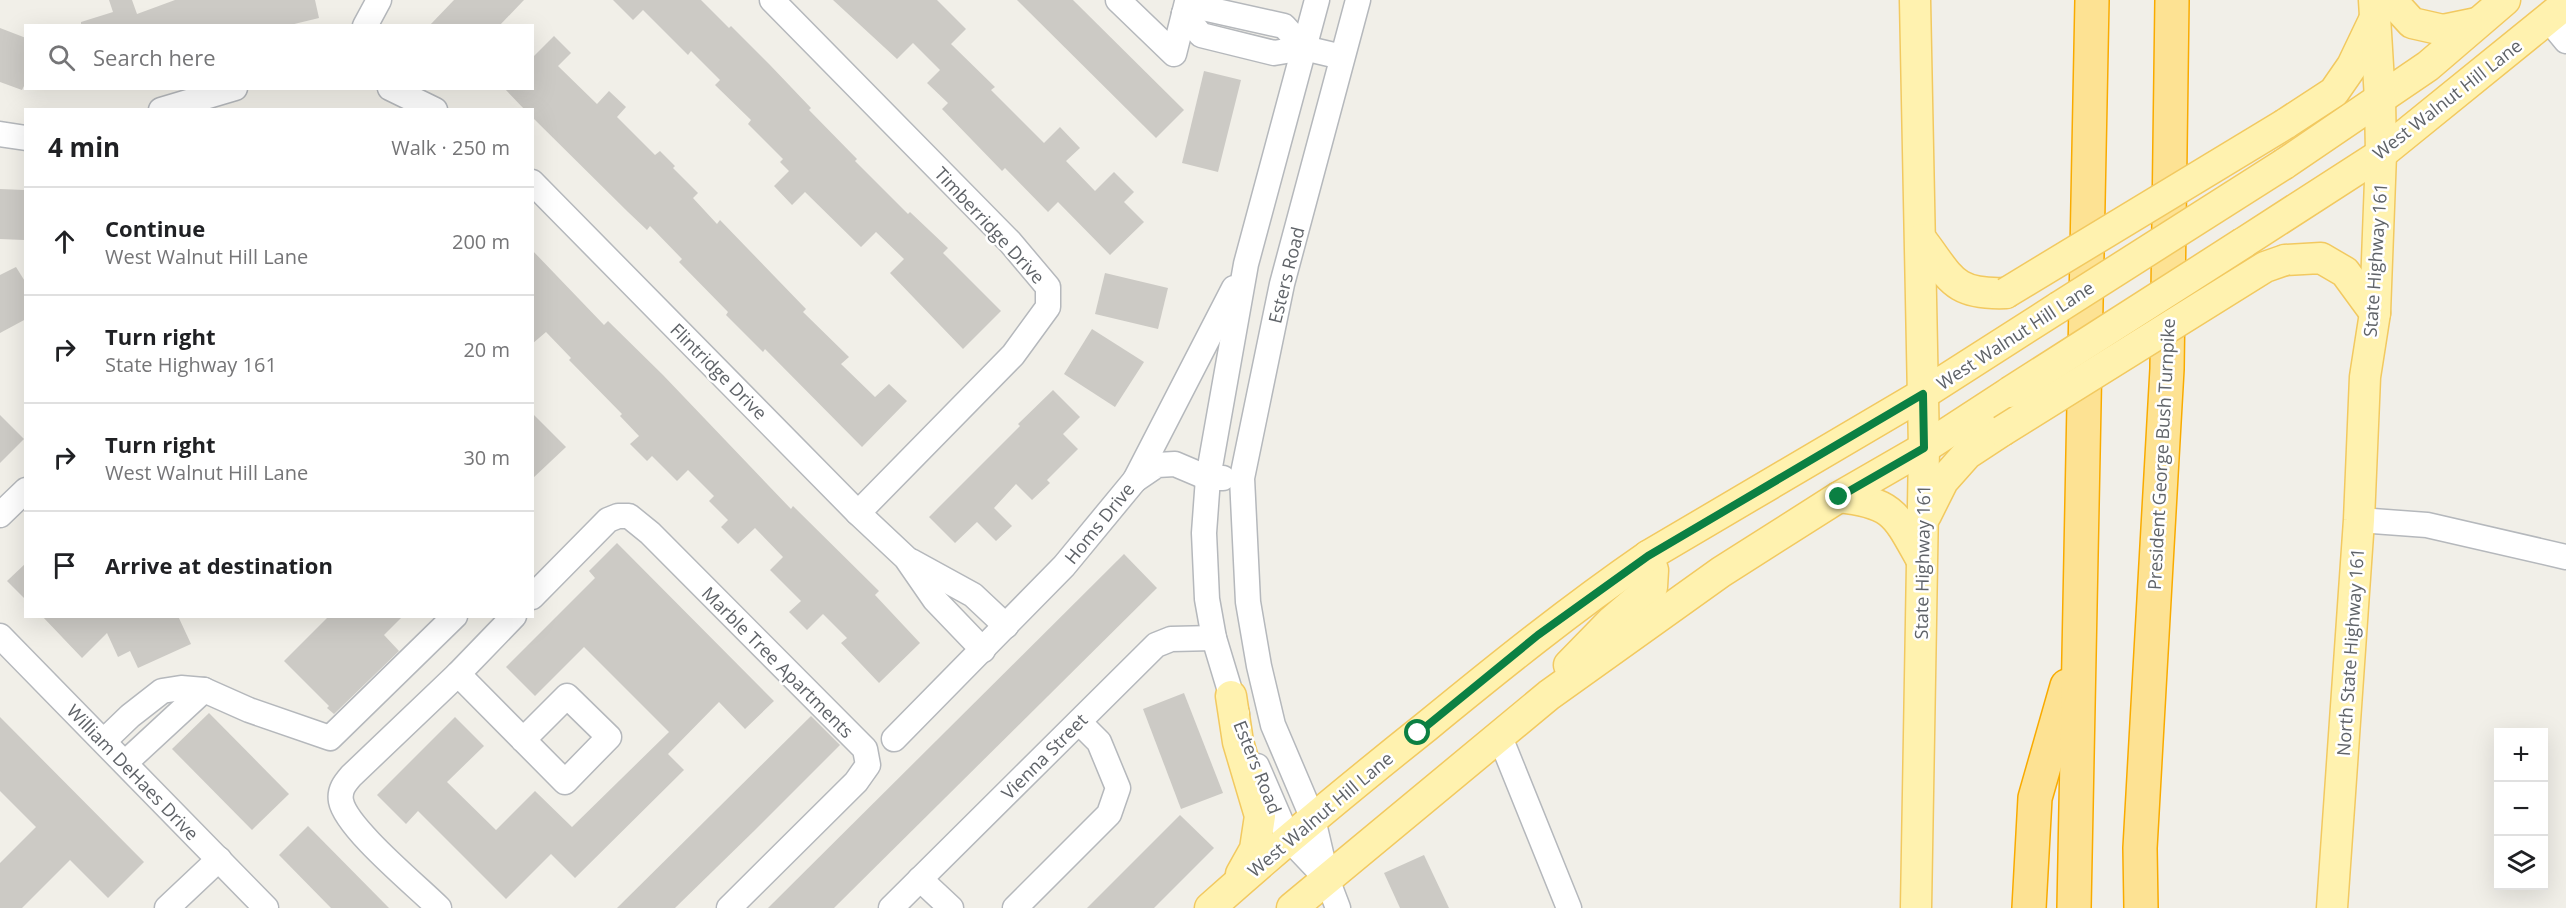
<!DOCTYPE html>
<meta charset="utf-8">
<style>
:root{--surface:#fff;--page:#f2f2f2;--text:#202124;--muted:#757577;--line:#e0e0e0}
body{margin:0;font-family:"Open Sans",sans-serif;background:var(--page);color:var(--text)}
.controls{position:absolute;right:18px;bottom:18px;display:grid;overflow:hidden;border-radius:0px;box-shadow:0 6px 24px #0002}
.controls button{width:54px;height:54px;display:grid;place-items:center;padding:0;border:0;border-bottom:2px solid var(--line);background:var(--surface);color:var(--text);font:30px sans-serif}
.stop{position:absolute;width:18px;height:18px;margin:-14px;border:4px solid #0b8043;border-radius:50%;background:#fff}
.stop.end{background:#0b8043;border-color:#fff;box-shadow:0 2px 6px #0008}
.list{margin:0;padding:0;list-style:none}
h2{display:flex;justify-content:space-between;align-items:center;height:78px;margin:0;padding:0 24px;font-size:26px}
h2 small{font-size:20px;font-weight:400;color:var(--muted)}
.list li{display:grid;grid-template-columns:39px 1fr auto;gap:18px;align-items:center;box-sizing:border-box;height:108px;padding:0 24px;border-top:2px solid var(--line)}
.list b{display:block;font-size:22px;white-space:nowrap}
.list p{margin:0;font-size:20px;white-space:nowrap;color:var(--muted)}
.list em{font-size:20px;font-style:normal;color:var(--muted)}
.icon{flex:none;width:33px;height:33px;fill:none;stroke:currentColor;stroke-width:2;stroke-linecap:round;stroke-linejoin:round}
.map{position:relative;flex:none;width:2566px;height:908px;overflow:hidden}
.search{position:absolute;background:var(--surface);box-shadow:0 6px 24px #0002;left:24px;top:24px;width:510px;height:66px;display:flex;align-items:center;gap:15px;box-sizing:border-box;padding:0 21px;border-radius:0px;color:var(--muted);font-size:22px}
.panel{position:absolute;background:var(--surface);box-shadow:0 6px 24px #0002;left:24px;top:108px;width:510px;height:510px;border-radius:0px}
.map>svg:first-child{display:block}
.building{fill:#cccac5}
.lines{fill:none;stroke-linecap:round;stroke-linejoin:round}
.minor-casing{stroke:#b5b8bc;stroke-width:27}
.major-casing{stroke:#f2c960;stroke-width:33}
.highway-casing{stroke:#f9ab00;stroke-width:36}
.minor{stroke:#fff;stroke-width:24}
.major{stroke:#fff2af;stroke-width:30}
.highway{stroke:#fde293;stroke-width:33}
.major-bridge-casing{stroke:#f2c960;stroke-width:33;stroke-linecap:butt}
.major-bridge{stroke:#fff2af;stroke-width:30}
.route{stroke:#0b8043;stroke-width:8}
.labels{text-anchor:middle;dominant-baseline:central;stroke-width:5;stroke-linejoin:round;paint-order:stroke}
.street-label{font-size:18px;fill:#5f6368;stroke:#fff}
</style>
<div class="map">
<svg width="2566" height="908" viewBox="0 0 2566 908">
<rect width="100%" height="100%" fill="#f1efe8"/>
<g class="building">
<polygon points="109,0 132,0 137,14 175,0 315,0 319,18 286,26 81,26 81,22 113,12"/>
<polygon points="454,0 524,0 499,26 429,26"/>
<polygon points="613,0 701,0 729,28 731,26 770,65 811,108 809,110 857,159 855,161 908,214 910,212 948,248 943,253 1001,311 963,349 890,273 904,259 876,232 861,247 805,192 792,205 774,186 789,171 780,162 783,159 748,124 751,120 715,85 720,80 691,51 688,55 643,10 633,20"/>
<polygon points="833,0 937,0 966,29 951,44 995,87 991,90 1044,143 1060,127 1080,148 1066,161 1095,191 1114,172 1134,192 1124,202 1144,222 1110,255 1058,202 1048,212 1005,168 1002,171 942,109 948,103 927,83 940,70 913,43 897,59"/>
<polygon points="1017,0 1073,0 1184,110 1156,138"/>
<polygon points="0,28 26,38 26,82 22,90 0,82"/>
<polygon points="554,36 571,53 558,66 597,104 609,91 626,107 617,117 655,155 660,151 675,166 673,168 698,193 693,198 717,224 720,220 806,309 803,312 849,357 841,364 875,397 889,384 907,401 862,447 765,349 763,352 726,315 728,312 679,262 682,259 650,226 647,230 628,212 532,117 532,110 525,110 504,88 532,88 532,58"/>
<polygon points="1204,71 1241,80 1218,172 1182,163"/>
<polygon points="0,189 25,190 24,240 0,239"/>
<polygon points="532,250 604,325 608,321 663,375 791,509 793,506 879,591 875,595 920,643 879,683 841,643 847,638 823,614 807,630 789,612 801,601 770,570 783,557 755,528 738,544 721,527 728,520 709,501 714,496 688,470 677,481 652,456 647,461 630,444 639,436 620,416 622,414 569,360 571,358 546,332 532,344"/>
<polygon points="16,267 26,283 26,319 0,333 0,275"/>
<polygon points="1105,273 1168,288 1158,329 1095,314"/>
<polygon points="1092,329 1144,362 1115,407 1064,374"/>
<polygon points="1053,390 1080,417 1063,434 1078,449 1047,480 1050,483 1032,500 1016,484 994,508 1012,526 996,541 977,522 955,543 929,517 1020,426 1018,424"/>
<polygon points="532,413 566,447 532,479"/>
<polygon points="0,415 24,439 0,463"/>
<polygon points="617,543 774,701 745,729 719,702 668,754 684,770 575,878 551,854 506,899 418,811 406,824 377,795 455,717 484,746 447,782 496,830 535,791 572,827 669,732 584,647 535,696 506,667 595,578 589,571"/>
<polygon points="1124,554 1157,588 834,908 768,908"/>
<polygon points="26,563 26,600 7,581"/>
<polygon points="42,616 178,616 191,644 138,668 130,651 118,657 107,633 82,658"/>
<polygon points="329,616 403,616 384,635 399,651 334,714 327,708 329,706 284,661"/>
<polygon points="1184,693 1223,793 1181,809 1143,709"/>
<polygon points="209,713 289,794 252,830 172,749"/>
<polygon points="811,716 840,745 755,830 675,908 617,908"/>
<polygon points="0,717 144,862 108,898 70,860 22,908 0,908 0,863 36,827 0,791"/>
<polygon points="1180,815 1214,848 1154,908 1087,908"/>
<polygon points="308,826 389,908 331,908 279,855"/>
<polygon points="1424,855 1449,908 1400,908 1384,873"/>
</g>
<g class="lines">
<g class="minor-casing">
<g id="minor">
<polyline points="772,0 1010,242 1048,287 1048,307 1013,355 858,513"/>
<polyline points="1118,0 1174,54 1187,2"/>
<polyline points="1184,14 1201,35 1274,53 1304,48 1342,57"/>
<polyline points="1184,14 1203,8 1284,26 1304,48"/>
<polyline points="2548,19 2566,41"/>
<polyline points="365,26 379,0"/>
<polyline points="390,88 435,110"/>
<polyline points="161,110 235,88"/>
<polyline points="0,134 26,138"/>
<polyline points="532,182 858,513 906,558 935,600 983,650"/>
<polyline points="1135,480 1157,465 1175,464 1208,478 1223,478"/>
<polyline points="0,515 26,490"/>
<polyline points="2359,520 2427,525 2566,557"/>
<polyline points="911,561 973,595 1006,626"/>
<polyline points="532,597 608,520 618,516 629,516 650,533 865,749 868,765 856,782 729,908"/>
<polyline points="0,636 266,908"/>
<polyline points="458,674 565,782 609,737 567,696 523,740"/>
<polyline points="1237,714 1214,638 1207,599 1204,533 1208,478 1246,264 1317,0"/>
<polyline points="1500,737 1569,908"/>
<polyline points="894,739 1064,566 1135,480 1234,288"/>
<polyline points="104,741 130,716 162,691 181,688 204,690 249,710 330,738 455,616"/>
<polyline points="125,763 204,690"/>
<polyline points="1257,766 1288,838 1326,878"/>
<polyline points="920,879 951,908"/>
<polyline points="167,908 219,859"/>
<path d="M439,908C417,886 346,828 341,801C339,790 345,783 351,776L458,674L514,616"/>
<polyline points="891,908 1156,645 1171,639 1214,638"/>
<polyline points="1015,908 1109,814 1118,788 1099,742 1079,722"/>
<polyline points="1338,908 1327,879 1313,819 1273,725 1259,666 1248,602 1242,478 1282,284 1358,0"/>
</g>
</g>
<g class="major-casing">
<g id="major">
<polyline points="1915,0 1924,448 1916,908"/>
<polyline points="2391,0 2412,23 2443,30 2477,23"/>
<polyline points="2285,124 2334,92 2352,66 2374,20"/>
<polyline points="2284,164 2428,66 2505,0"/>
<path d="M1921,239C1951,278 1952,295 2006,293"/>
<polyline points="2243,243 2381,154 2566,4"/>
<polyline points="2285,260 2321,258 2345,272 2375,313"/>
<path d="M1839,497C1893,503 1896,514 1921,559"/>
<polyline points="1926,515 1943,481 1967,454 2002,431"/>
<polyline points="1569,665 1611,622 1652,587 1653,570 1648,556"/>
<polyline points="1231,696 1238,742 1260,816 1255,849 1241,874"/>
<path d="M1210,908C1280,845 1353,785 1427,726C1499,667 1571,609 1648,556L1923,394L2059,307"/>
<polyline points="1292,908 1549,695 1721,572 1839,497 1924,448 2010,392"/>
<polyline points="2332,908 2359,520 2365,377 2375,313 2381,154 2380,99 2374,0"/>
</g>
</g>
<g class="highway-casing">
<g id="highway">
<polyline points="2029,908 2035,798 2067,686"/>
<polyline points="2074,908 2092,0"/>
<polyline points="2141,908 2140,848 2167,369 2172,0"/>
</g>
</g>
<use href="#minor" class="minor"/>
<use href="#major" class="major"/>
<use href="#highway" class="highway"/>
<g class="major-bridge-casing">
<g id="major-bridge">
<polyline points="2006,293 2285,124"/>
<polyline points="2059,307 2284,164"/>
<polyline points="2010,392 2243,243"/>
<polyline points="2002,431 2265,267 2285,260"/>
</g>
</g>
<use href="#major-bridge" class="major-bridge"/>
</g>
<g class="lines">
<polyline class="route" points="1418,733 1538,635 1648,556 1923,394 1924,448 1839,497"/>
</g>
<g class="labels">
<g class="street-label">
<text transform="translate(2447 99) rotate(-38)">West Walnut Hill Lane</text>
<text transform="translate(990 225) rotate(47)">Timberridge Drive</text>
<text transform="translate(2375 260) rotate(-86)">State Highway 161</text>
<text transform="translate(1286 275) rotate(-76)">Esters Road</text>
<text transform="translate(2015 335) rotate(-33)">West Walnut Hill Lane</text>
<text transform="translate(719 371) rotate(45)">Flintridge Drive</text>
<text transform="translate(2161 454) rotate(-87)">President George Bush Turnpike</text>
<text transform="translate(1099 523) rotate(-51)">Homs Drive</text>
<text transform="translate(1922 562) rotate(-89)">State Highway 161</text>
<text transform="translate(2350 652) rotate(-86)">North State Highway 161</text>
<text transform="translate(778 662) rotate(45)">Marble Tree Apartments</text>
<text transform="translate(1044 756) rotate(-45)">Vienna Street</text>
<text transform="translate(1258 767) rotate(68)">Esters Road</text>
<text transform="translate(133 772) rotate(46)">William DeHaes Drive</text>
<text transform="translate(1320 814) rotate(-40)">West Walnut Hill Lane</text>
</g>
</g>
</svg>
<div class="controls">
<button>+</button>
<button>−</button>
<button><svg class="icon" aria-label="layers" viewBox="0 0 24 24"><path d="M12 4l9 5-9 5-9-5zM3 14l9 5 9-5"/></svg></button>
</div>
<div class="stop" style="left:1418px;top:733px"></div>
<div class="stop end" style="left:1839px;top:497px"></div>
<div class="search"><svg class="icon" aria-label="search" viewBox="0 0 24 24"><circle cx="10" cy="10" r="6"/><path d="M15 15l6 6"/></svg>Search here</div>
<section class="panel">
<h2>4 min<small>Walk · 250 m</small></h2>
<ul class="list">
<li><svg class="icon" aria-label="ahead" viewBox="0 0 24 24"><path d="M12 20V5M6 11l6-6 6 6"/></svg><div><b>Continue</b><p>West Walnut Hill Lane</p></div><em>200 m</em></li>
<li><svg class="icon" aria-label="right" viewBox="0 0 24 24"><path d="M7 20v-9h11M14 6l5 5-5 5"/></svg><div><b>Turn right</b><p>State Highway 161</p></div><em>20 m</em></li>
<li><svg class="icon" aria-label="right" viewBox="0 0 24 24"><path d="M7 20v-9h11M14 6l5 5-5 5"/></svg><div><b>Turn right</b><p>West Walnut Hill Lane</p></div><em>30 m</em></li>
<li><svg class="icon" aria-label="arrive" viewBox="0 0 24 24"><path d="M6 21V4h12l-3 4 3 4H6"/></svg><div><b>Arrive at destination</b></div></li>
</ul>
</section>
</div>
